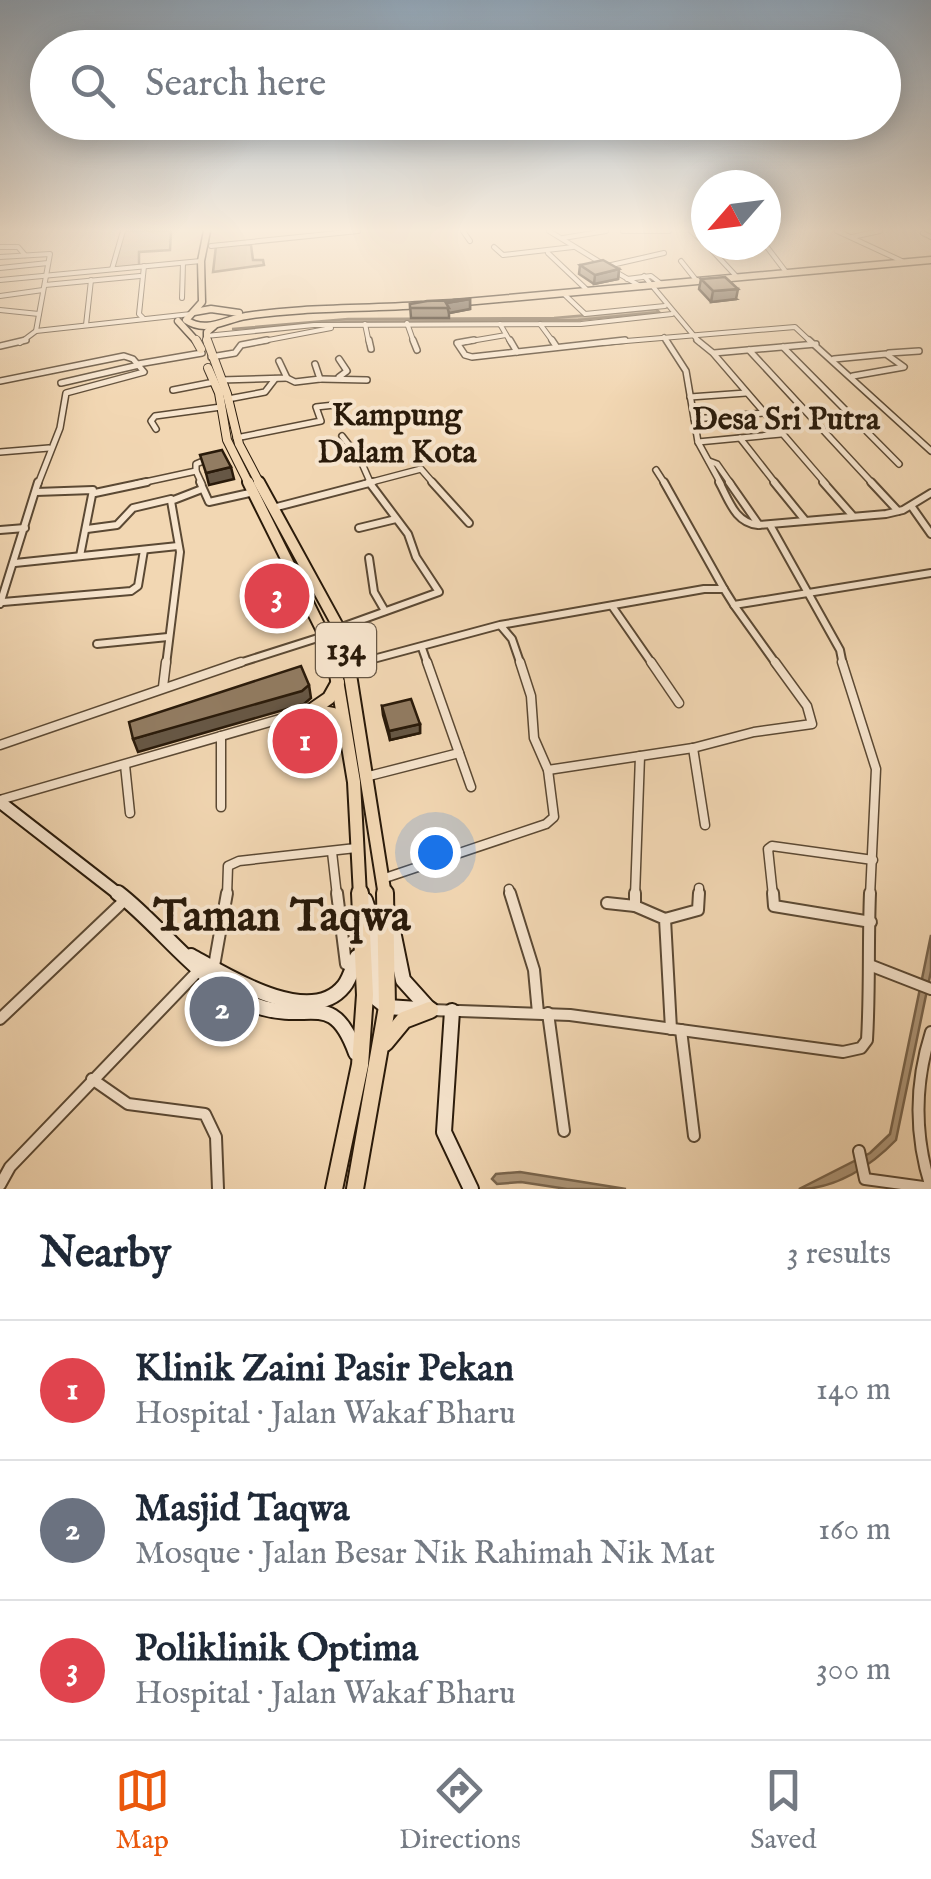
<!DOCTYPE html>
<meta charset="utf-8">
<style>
:root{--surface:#fff;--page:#f6f6f7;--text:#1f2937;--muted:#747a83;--line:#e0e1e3;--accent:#ea580c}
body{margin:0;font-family:"IM FELL English",serif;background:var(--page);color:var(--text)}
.compass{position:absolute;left:691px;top:170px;width:90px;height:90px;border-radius:50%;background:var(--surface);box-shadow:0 5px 25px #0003;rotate:242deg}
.you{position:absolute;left:435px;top:852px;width:35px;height:35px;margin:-25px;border:8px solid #fff;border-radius:50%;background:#1a73e8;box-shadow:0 0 0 15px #1a73e833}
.badge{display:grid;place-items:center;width:65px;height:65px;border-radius:50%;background:var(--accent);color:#fff;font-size:32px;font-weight:700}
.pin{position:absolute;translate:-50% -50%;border:5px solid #fff;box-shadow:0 2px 10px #0006}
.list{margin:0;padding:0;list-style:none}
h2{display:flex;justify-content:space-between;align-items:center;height:130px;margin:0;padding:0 40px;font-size:42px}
h2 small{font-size:32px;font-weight:400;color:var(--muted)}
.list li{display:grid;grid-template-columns:65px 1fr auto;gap:30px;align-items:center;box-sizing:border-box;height:140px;padding:0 40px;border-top:2px solid var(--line)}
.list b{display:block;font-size:38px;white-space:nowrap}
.list p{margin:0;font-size:32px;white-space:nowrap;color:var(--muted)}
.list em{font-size:32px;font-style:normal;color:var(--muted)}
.icon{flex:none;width:55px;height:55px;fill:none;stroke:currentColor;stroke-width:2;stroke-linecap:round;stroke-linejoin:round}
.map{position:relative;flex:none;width:931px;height:1189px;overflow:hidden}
.search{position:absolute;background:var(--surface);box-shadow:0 5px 25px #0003;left:30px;right:30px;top:30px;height:110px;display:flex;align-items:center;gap:25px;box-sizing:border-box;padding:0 35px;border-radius:55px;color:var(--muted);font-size:38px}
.sheet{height:550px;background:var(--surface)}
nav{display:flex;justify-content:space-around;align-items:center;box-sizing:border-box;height:140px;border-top:2px solid var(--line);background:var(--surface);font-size:28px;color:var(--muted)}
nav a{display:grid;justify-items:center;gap:5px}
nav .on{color:var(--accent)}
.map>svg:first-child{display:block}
.green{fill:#d0b796;stroke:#7c6850;stroke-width:2.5}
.water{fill:#ae977a;stroke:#79654d;stroke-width:2.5}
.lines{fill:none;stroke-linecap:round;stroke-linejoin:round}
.street-far4-casing{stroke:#5b4934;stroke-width:6}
.street-far3-casing{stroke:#5b4934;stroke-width:8}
.street-far2-casing{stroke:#5b4934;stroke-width:10}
.street-far1-casing{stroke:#5b4934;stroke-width:11}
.street-casing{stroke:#5b4934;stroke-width:14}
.secondary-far1-casing{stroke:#291a0a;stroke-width:15}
.secondary-casing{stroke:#291a0a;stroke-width:18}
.primary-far4-casing{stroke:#291a0a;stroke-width:9}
.primary-far3-casing{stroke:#291a0a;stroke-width:10}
.primary-far2-casing{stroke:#291a0a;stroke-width:14}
.primary-far1-casing{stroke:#291a0a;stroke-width:16}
.primary-casing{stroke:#291a0a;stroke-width:20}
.highway-casing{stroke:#291a0a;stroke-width:9}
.street-far4{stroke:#f7e5ce;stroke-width:4}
.street-far3{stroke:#f7e5ce;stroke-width:5}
.street-far2{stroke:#f7e5ce;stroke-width:6}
.street-far1{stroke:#f7e5ce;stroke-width:8}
.street{stroke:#f7e5ce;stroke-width:10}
.secondary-far1{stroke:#f7e5ce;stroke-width:11}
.secondary{stroke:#f7e5ce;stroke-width:14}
.primary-far4{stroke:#f2d7b3;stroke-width:6}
.primary-far3{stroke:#f2d7b3;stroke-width:8}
.primary-far2{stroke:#f2d7b3;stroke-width:10}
.primary-far1{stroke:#f2d7b3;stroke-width:12}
.primary{stroke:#f2d7b3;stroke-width:16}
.highway{stroke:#f2d7b3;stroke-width:6}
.wall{fill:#7e6b54;stroke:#291a0a;stroke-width:2.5}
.shaded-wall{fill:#665745;stroke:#291a0a;stroke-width:2.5}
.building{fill:#927c62;stroke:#291a0a;stroke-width:2.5}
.labels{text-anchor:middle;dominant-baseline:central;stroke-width:8;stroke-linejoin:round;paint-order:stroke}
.far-neighbourhood-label{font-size:32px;font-weight:bold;fill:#291a0a;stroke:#f7e5ce}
.shield{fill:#f7e5ce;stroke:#675745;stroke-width:2.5}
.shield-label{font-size:32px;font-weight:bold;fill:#291a0a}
.near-neighbourhood-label{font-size:45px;font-weight:bold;fill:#291a0a;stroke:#f7e5ce}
</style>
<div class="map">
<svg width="931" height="1189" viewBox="0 0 931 1189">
<rect width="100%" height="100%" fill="#f2d7b3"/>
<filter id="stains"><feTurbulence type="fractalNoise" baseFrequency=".002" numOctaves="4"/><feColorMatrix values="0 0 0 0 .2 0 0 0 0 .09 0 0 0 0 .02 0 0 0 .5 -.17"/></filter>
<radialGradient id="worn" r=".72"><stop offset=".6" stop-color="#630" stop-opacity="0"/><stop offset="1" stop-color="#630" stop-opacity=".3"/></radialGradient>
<g class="green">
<polygon points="123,231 171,231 170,250 139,252 139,265 112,269"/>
<polygon points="237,243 251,245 253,260 263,260 264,265 213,272 216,246"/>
</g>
<g class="water">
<polygon points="656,309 659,312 578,320 349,322 232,329 348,319 554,318"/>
<path d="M931,935V971L896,1140C871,1166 836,1189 799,1189L870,1153L890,1134Z"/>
<polygon points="520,1172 626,1189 567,1189 521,1182 497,1184 492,1179 496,1174"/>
</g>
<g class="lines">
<g class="street-far4-casing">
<g id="street-far4">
<polyline points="463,231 470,241"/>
<polyline points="549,231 603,264"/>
<polyline points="623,231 669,231"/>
<polyline points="691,231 706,244"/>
<polyline points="837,231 904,262"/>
<polyline points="923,233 931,237"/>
<polyline points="852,237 880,231"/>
<polyline points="563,238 606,231"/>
<polyline points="707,245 736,276"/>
<polyline points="211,246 358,231"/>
<polyline points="0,247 18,247 25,255"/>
<polyline points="494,247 503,255 573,247"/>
<polyline points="767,247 786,272"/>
<polyline points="711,249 740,249"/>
<polyline points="548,253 586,289"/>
<polyline points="0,257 50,254 36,331"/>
<polyline points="681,261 696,280"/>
<polyline points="607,266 664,253"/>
<polyline points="0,268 48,263"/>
<polyline points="112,269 123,231"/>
<polyline points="614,271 642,287"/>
<polyline points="644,276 700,343"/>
<polyline points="627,279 651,276 660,283"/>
<polyline points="0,280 201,261"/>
<polyline points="45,285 140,276"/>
<polyline points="565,295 585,314 665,306"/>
<polyline points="0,296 43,290"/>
<polyline points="182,298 183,263"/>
<polyline points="0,310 39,314"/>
<polyline points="143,318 139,314 144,266"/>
<polyline points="407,323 414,343"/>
<polyline points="365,324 369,343"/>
<polyline points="500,324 511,343"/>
<polyline points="540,324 554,343"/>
<polyline points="86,325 91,280"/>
<polyline points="206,336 314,325 581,324 672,314"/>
<polyline points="664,337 668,343"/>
<polyline points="20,343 36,331 191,314"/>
<polyline points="253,343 331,328"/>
<polyline points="459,343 506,335"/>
<polyline points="602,343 795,327 812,343"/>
</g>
</g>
<g class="street-far3-casing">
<g id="street-far3">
<polyline points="369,340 371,349"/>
<polyline points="413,340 417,350"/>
<polyline points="474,340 457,343 465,355 472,357 625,340"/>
<polyline points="510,340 517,352"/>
<polyline points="552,340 556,346"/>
<polyline points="666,340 686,371 698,442 721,484"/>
<polyline points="697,340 713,353 826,484"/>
<polyline points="809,340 931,451"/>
<polyline points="0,346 26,340"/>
<polyline points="783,347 899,464"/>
<polyline points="749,350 873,484"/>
<polyline points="714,353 816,344"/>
<polyline points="889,353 919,351"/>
<polyline points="211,357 235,353 241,345 267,340"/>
<polyline points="339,359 347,371 339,377"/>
<polyline points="834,359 886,354 904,367 853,376"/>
<polyline points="138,364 202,353"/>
<polyline points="287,378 295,382 320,379 315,364"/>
<polyline points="320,379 367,380"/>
<polyline points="221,380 287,378 279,361"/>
<polyline points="0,381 124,356 133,359 144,372 66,393 60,428 38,484"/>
<polyline points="61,383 139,365"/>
<polyline points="173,390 214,382"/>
<polyline points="690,397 746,393"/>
<polyline points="228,399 265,392 275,379"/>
<polyline points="694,419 765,413"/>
<polyline points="156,429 151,421 155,416 221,407"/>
<polyline points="342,436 360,459 371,484"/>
<polyline points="236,438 321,421 316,407 344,404"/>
<polyline points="740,438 776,484"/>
<polyline points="698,442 781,434"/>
<polyline points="0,452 49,448"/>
<polyline points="709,461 717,464 731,484"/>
<polyline points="656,470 665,484"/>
<polyline points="196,471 202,484"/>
<polyline points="136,484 196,471 196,464 208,459"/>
<polyline points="364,484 421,469 434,484"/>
</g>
</g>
<g class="street-far2-casing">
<g id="street-far2">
<polyline points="200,482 209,502 254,492"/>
<polyline points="432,482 469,523"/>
<polyline points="664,482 724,589"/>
<path d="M719,482C729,500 735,523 758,525L886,514L903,510L931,493"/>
<polyline points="729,482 759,525"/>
<polyline points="774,482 804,519"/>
<polyline points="823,482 852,515"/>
<polyline points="871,482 898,511"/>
<polyline points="36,492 93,490 80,556"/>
<polyline points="95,493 147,482"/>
<polyline points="912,507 931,534"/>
<polyline points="273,508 373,482"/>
<polyline points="770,525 840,650 843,665"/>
<polyline points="359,528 396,519"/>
<polyline points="87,529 117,525 133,508 171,499"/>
<polyline points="0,530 25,528"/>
<polyline points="369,558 374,592 385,611"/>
<polyline points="15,563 178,546"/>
<polyline points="3,602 131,591 138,586 144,550"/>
<polyline points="0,604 38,482"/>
<polyline points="734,605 777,665"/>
<polyline points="612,606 653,665"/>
<polyline points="501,626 512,639 521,665"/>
<polyline points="339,628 439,592 416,557 408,534 369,482"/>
<polyline points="97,644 168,637"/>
<polyline points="422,648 428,665"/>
<polyline points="166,665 180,552 171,501 202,489"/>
<polyline points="233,665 324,636"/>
<polyline points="351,665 500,625 704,589 724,589 734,605 931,573"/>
</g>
</g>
<g class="street-far1-casing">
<g id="street-far1">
<polyline points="427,662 471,787"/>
<polyline points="651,662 679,703"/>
<polyline points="842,662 876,769 870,896"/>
<polyline points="350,665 360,662"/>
<polyline points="163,687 166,662"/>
<polyline points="221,736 221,807"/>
<polyline points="0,745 241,662"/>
<polyline points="693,748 705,825"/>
<polyline points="125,765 130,813"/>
<polyline points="548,770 693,748 754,732 812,724 807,706 775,662"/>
<polyline points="369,776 459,753"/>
<polyline points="0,800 311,710"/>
<polyline points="332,852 337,896"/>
<polyline points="385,878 546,824 554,817 548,770 534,738 531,696 520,662"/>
<polyline points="509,889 511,896"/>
<polyline points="227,896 228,866 239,861 356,848"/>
<polyline points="635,896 640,756"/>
<polyline points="699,896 699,888"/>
<polyline points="773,896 768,849 772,846 873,860"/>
</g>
</g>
<g class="street-casing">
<g id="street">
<polyline points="337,893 346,964"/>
<polyline points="510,893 534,970 538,1013"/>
<polyline points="635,893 635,906 665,919 671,1029"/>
<polyline points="773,893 774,906 871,922"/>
<polyline points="607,903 635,906"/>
<polyline points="665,919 698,910 699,893"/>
<polyline points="214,966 227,893"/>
<polyline points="872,966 931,989"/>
<path d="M431,1010L570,1015L843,1052L861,1048L867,1040C870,990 868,942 870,893"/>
<polyline points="548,1013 564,1131"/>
<polyline points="0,1019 126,899"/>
<polyline points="681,1030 694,1136"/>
<path d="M931,1032C914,1085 914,1135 931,1188"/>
<polyline points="92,1079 128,1104 205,1114 216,1137 218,1189"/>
<polyline points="859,1151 865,1179 931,1188"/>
<polyline points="0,1185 10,1167 199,970"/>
</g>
</g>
<g class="secondary-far1-casing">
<polyline id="secondary-far1" points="0,802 121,896"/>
</g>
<g class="secondary-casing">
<g id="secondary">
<path d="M118,893C165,929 204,990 263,1008C312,1022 333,990 356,1053"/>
<polyline points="365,900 371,918 377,999 387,1007 418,1009"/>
<polyline points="393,931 403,980 430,1010"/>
<path d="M191,956C225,975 310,1029 344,986C350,979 353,966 357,957"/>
<polyline points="452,1011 444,1132 471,1189"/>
</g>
</g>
<g class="primary-far4-casing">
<g id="primary-far4">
<polyline points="178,321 198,343"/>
<polyline points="207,343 207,332 214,326"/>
</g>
</g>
<g class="primary-far3-casing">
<g id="primary-far3">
<polyline points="196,340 201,349"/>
<polyline points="207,340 227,394 239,444 260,484"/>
<polyline points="208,368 219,393 227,440 249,484"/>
</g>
</g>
<g class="primary-far2-casing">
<g id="primary-far2">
<polyline points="248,482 331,649 334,665"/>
<polyline points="259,482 339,628 348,665"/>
</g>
</g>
<g class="primary-far1-casing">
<g id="primary-far1">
<polyline points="334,662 354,782 360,896"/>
<polyline points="348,662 385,896"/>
<polyline points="313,709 329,698 338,682"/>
<polyline points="312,710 333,714 343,728"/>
</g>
</g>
<g class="primary-casing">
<g id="primary">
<polyline points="385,1043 404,1020 430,1010"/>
<polyline points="334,1189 360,1065 365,995 360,893"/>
<polyline points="355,1189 387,1007 385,893"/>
</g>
</g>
<g class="highway-casing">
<g id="highway">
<path d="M207,231L201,261L202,302L186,320C206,334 226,319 246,316C303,307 364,309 421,305"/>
<polyline points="454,303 931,260"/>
<polyline points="194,312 211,309 239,313"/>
</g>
</g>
<use href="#street-far4" class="street-far4"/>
<use href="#street-far3" class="street-far3"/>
<use href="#street-far2" class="street-far2"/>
<use href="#street-far1" class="street-far1"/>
<use href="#street" class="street"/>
<use href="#secondary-far1" class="secondary-far1"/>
<use href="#secondary" class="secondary"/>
<use href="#primary-far4" class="primary-far4"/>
<use href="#primary-far3" class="primary-far3"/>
<use href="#primary-far2" class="primary-far2"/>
<use href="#primary-far1" class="primary-far1"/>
<use href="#primary" class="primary"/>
<use href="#highway" class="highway"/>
</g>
<g class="wall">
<polygon points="580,265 619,269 618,279 594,284 579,274"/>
<polygon points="701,279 736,299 711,302 699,289"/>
<polygon points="470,299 470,309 449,313 449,318 411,318 410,304"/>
<polygon points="382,706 420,724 420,733 390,740 383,715"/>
<polygon points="233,1007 227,1022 210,1024 205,1012"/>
</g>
<g class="shaded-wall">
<polygon points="619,269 618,279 594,284 595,275"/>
<polygon points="738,289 736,299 711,302 713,291"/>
<polygon points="470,299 470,309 449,313 446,303"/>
<polygon points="231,467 234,479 209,485 206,473"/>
<polygon points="309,685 311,698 304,704 138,752 133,739"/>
<polygon points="420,724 420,733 390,740 389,731"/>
<polygon points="228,995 233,1007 227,1022 222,1010"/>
</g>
<g class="building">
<polygon points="603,260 619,269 595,275 580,265"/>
<polygon points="725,277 738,289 713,291 701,279"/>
<polygon points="470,299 446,303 449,308 410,308 410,304 427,301"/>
<polygon points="222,450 231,467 206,473 200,455"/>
<polygon points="301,666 309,685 302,691 133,739 129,722"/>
<polygon points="411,699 420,724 389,731 382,706"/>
<polygon points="208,993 228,995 222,1010 205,1012"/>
</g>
<linearGradient id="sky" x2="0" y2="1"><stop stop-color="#91a8bc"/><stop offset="0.58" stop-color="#f9eddd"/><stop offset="1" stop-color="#f9eddd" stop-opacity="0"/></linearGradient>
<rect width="931" height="397" fill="url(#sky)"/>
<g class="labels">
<g class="far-neighbourhood-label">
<text x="397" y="416">Kampung<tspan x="397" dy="37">Dalam Kota</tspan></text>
<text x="786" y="420">Desa Sri Putra</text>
</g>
<rect class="shield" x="316" y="623" width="60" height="54" rx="8"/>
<g class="shield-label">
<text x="346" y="650">134</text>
</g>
<g class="near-neighbourhood-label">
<text x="282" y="917">Taman Taqwa</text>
</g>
</g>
<rect width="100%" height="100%" filter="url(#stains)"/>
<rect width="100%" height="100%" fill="url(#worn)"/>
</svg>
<svg class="compass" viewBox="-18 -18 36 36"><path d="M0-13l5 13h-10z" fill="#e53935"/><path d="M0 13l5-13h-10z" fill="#747a83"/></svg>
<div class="you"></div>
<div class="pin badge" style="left:305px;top:741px;background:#e0444e">1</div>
<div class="pin badge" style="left:222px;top:1009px;background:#6b7280">2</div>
<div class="pin badge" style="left:277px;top:596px;background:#e0444e">3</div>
<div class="search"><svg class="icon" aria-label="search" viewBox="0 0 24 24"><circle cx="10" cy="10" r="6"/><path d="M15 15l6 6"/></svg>Search here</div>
</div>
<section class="sheet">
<h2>Nearby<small>3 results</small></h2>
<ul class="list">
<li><span class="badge" style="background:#e0444e">1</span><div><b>Klinik Zaini Pasir Pekan</b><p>Hospital · Jalan Wakaf Bharu</p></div><em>140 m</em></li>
<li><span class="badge" style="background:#6b7280">2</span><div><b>Masjid Taqwa</b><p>Mosque · Jalan Besar Nik Rahimah Nik Mat</p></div><em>160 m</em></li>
<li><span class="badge" style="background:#e0444e">3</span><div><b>Poliklinik Optima</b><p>Hospital · Jalan Wakaf Bharu</p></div><em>300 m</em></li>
</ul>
</section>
<nav>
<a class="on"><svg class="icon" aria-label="map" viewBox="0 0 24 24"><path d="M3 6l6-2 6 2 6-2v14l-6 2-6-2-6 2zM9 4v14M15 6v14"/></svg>Map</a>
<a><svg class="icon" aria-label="directions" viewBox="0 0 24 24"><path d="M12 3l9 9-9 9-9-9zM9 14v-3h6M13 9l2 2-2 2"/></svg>Directions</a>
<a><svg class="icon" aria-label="saved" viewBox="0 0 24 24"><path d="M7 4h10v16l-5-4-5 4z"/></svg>Saved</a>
</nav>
